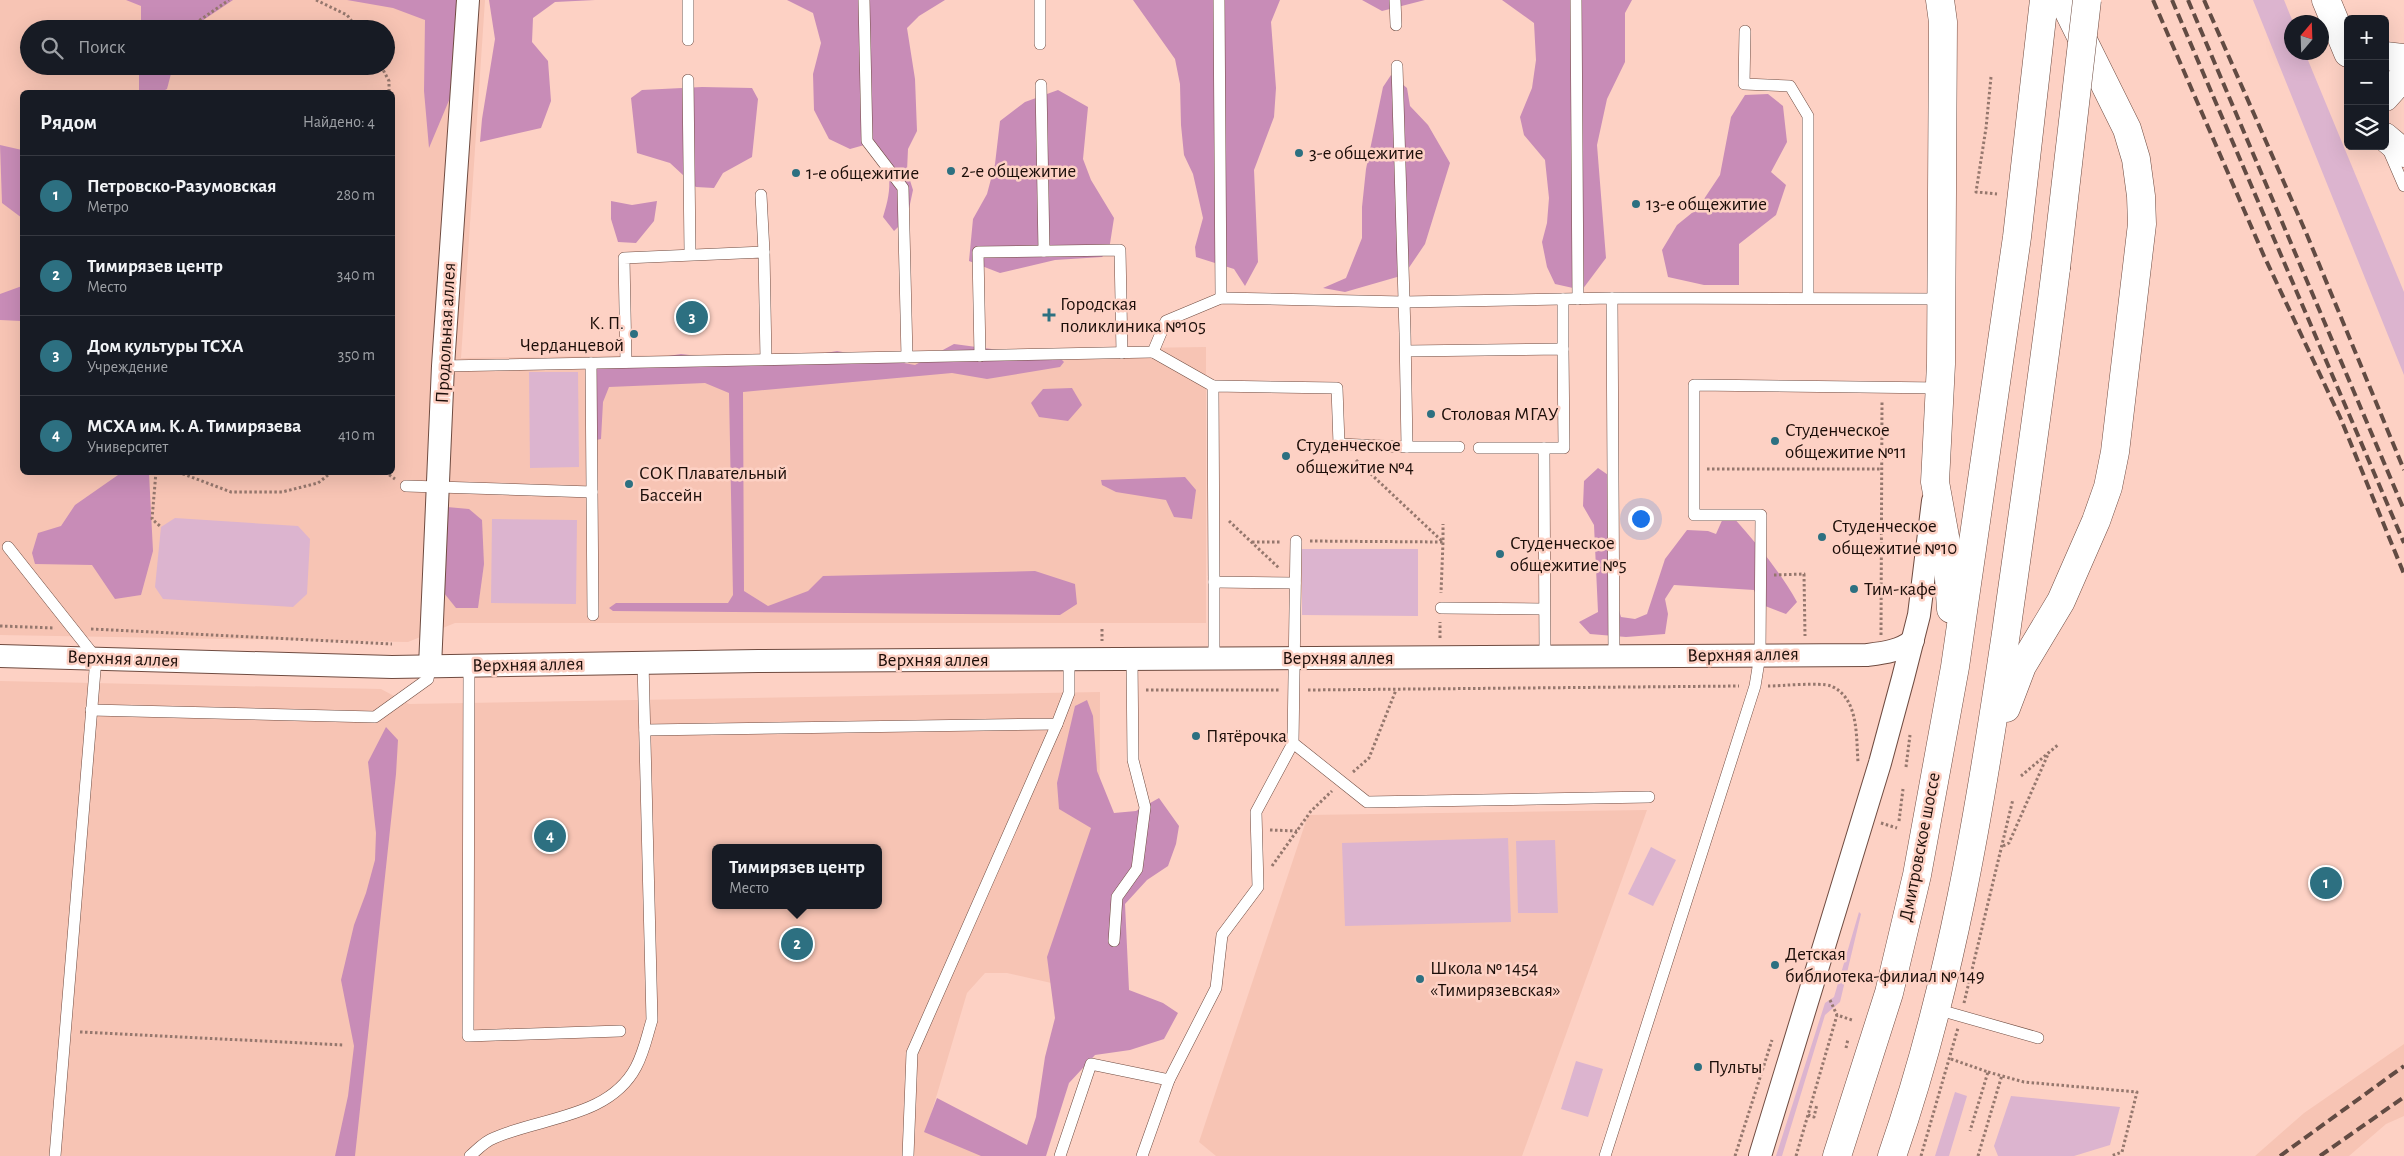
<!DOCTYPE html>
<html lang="ru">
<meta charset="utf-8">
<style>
:root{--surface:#171b24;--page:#242831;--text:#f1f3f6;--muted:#9ea1a6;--line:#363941;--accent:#2d7081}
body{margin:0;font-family:"Alegreya Sans",sans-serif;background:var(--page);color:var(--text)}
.controls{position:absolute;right:15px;top:15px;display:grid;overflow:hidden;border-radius:8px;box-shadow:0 5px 20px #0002}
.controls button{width:45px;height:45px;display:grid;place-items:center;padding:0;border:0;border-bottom:1px solid var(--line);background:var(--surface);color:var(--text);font:25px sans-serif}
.compass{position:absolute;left:2284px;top:15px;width:45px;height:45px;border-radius:50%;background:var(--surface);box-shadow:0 5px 20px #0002;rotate:19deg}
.you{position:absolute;left:1640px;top:518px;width:18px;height:18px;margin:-12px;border:4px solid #fff;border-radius:50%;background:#1a73e8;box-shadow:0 0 0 8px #1a73e833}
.badge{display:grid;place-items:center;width:32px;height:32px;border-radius:50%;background:var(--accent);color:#fff;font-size:16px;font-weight:700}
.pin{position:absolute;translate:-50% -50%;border:2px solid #fff;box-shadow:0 1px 5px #0006}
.popup{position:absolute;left:712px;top:844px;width:170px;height:65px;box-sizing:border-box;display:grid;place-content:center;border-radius:8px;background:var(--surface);filter:drop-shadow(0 1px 4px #0005);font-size:16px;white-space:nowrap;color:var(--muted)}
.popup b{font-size:19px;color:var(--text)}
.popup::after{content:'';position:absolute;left:50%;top:100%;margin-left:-10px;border:10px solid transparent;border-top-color:var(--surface)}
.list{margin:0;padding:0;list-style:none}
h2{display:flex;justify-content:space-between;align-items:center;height:65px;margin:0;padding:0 20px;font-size:21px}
h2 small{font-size:16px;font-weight:400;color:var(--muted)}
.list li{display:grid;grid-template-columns:32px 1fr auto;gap:15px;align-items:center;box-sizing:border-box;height:80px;padding:0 20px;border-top:1px solid var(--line)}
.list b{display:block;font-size:19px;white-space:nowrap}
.list p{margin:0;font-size:16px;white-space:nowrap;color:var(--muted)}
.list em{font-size:16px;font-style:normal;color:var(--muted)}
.icon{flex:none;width:28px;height:28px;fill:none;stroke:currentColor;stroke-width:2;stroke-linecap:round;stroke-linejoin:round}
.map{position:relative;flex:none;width:2404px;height:1156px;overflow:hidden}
.search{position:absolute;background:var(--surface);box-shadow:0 5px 20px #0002;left:20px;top:20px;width:375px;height:55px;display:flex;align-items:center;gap:12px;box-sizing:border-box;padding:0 18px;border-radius:28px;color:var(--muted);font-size:19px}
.panel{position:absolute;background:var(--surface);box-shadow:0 5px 20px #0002;left:20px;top:90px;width:375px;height:385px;border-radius:8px}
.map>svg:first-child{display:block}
.built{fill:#f7c4b4;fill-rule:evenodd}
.green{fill:#dcb4cf}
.forest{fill:#c88cb7}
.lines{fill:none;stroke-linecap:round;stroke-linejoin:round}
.service-casing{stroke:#6f4b40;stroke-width:12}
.minor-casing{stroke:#6f4b40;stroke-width:24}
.tertiary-casing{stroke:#6f4b40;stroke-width:29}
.primary-casing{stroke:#6f4b40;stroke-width:29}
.path{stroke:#95776d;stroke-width:3;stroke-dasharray:2.5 2.5;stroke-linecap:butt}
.service{stroke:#fff;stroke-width:11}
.minor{stroke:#fff;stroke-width:22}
.tertiary{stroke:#fff;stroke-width:28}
.primary{stroke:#fff;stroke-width:28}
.rail{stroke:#624b43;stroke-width:4;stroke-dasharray:10 5;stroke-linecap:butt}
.primary-bridge-casing{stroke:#6f4b40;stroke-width:29;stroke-linecap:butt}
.primary-bridge{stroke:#fff;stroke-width:28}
.poi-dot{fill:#2d7081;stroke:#fdd1c4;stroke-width:2}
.labels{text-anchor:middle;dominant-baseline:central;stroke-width:5;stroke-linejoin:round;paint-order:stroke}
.poi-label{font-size:19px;fill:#1c0e09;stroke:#fdd1c4;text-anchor:start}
.street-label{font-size:19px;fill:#1c0e09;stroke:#fdd1c4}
</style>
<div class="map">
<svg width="2404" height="1156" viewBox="0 0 2404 1156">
<rect width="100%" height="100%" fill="#fdd1c4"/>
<g class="built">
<path d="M0,0H485L461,358L1206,347V623H455L408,642L0,635ZM29,29H386V66H29ZM22,92H392V472H22Z"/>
<path d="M0,681L381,689L409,704L1100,692L1099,968L1069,987L1007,973H985L967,993L927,1128L1002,1156H0ZM716,848H878V905H716Z"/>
<polygon points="1647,810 1522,1156 1216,1156 1199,1142 1308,815"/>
<polygon points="2404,1044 2404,1116 2386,1124 2349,1156 2255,1156 2304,1113"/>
</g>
<g class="green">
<polygon points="2253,0 2284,0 2293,22 2292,52 2305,53 2404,292 2404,375"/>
<polygon points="529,372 578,372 579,467 530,468"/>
<polygon points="175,518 298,526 310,539 307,594 293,607 163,599 155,587 161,527"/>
<polygon points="492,519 577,520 576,604 491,603"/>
<polygon points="1302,549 1418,549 1418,616 1302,615"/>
<polygon points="1508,838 1511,922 1345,926 1342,843"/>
<polygon points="1555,840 1558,913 1518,913 1516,841"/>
<polygon points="1651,847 1676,860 1653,906 1628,894"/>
<polygon points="1859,912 1861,914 1840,1002 1825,1015 1782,1156 1776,1156 1825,1003 1834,997"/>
<polygon points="1576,1061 1603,1069 1588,1117 1561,1109"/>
<polygon points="1955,1092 1967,1096 1949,1156 1935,1156"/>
<polygon points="2011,1096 2120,1107 2110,1145 2074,1156 1998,1156 1994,1146"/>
</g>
<g class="forest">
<polygon points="126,0 233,0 190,29 141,29 141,6"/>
<polygon points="347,0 460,0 456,63 450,98 429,148 424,91 425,20 393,8"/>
<polygon points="489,0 595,0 555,2 533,18 532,42 548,61 551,101 541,128 480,142 482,119 495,39"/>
<path d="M787,0H945L919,16L907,28L915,79L917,131L908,149L907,171L913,190L907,218L894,231L883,217C893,186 892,169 875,142L850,149L829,139L814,110L813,74L821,43L813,13Z"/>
<polygon points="1133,0 1280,0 1271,22 1276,88 1274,117 1254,170 1258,262 1245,286 1234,269 1196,257 1195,247 1203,218 1193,174 1184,155 1181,125 1180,84 1175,59"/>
<polygon points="1362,0 1425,0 1382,11"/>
<polygon points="1502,0 1632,0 1625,13 1625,62 1607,99 1597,145 1606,258 1582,290 1555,284 1547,267 1542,242 1547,223 1549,198 1545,160 1524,135 1520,117 1532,88 1536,60 1534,23"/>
<polygon points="139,66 173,66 167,89 161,92 139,92"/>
<polygon points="1391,75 1407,88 1410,106 1428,125 1450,163 1425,244 1404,275 1345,292 1323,288 1346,278 1362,238 1362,207 1366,169 1383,87"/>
<polygon points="702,87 752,88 758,99 752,157 723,173 714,188 696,187 670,163 637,153 631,98 642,90"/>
<polygon points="1058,90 1088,107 1083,159 1091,180 1114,218 1109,250 1102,257 1055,260 1000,273 969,261 973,219 987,194 995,164 1000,121 1025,102"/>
<polygon points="1768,94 1783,106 1787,142 1771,172 1786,185 1776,215 1739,244 1739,285 1704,285 1668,277 1662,250 1677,225 1698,208 1720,175 1731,117 1745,95"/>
<polygon points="0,145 22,150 22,218 2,203"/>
<polygon points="611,201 632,205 657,201 654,221 636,243 618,242 611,219"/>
<polygon points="22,286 22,321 0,320 0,294"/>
<polygon points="954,344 1060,358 1064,362 1060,367 987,379 952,373 743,392 744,591 768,606 808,591 823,576 1035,571 1075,584 1077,604 1060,615 613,611 609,608 616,603 728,603 733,595 729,393 705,383 609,387 603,402 601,439 587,442 586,369 681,354 765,364 837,351 915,365"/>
<polygon points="1072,388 1082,405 1068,421 1039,417 1031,403 1043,389"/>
<path d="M1598,468L1614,479V515L1607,572L1621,617L1635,619L1647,614L1665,559L1687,530L1708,531L1716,534L1724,516L1733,517C1757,544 1779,570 1797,602L1786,614L1760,604L1754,590L1674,585L1665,599L1668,614L1665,634L1626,637L1590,634L1579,622L1598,612L1594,525L1583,506L1584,481Z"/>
<polygon points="118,473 149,473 153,551 141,595 115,599 92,565 35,564 32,553 38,533 61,526 75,505 118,475"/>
<polygon points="1185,477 1196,490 1192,519 1174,517 1166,500 1116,492 1102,485 1101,480"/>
<polygon points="447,507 469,509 482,520 484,564 478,608 456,608 440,588"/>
<polygon points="1087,700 1093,716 1097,771 1114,813 1136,811 1159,798 1179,826 1176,844 1168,866 1147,880 1125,904 1129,990 1163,1003 1178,1013 1164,1039 1130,1050 1095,1055 1069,1083 1046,1156 981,1156 924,1132 937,1098 1027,1145 1036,1117 1045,1057 1055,1018 1047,957 1091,828 1059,809 1057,783 1075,706"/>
<polygon points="386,727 398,740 396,774 355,1156 335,1156 348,1096 354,1046 341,980 354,925 366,893 375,860 376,833 368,762"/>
</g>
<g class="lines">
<g class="service-casing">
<g id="service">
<polyline points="688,0 688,40"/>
<polyline points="864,0 867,141 903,188 907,357"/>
<polyline points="1219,0 1221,298"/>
<polyline points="1395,0 1396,25"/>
<polyline points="1576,0 1578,299"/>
<polyline points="1745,31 1744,84 1790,86 1808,116 1808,298"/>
<polyline points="1040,44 1040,0"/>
<polyline points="1397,66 1405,333 1407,447 1459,447"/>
<polyline points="688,80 690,253"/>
<polyline points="1041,85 1044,251"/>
<polyline points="2388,149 2404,186"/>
<polyline points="761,195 764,252"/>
<polyline points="1612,298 1614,657"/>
<polyline points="1563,349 1563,299"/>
<polyline points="1406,351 1563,349 1564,448 1544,448"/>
<polyline points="1153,352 1213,386"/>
<polyline points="980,356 978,252 1120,250 1122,353"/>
<polyline points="626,362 624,258 764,252 766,359"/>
<polyline points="591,363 593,615"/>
<polyline points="443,366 1153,352 1166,321 1221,298 1403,302 1612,298 1941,299"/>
<polyline points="1479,448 1544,448 1545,657"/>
<polyline points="406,486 592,492"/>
<polyline points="1296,541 1293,743 1367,802 1649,797"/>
<polyline points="8,547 96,658 55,1156"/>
<polyline points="1214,582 1214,658"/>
<polyline points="1295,583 1214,582 1213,386 1337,388 1339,444 1407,447"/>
<polyline points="1441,608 1544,609"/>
<polyline points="469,666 468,1036 620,1031"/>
<polyline points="91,710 375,717 428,679 430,667"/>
<polyline points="645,730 1057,724 1069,693 1069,659"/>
<polyline points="1114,941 1117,897 1137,869 1145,807 1133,760 1132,658"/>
<polyline points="1936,1009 2038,1038"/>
<path d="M470,1156C477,1150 485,1141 494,1138C541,1117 609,1118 636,1067C644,1052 647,1036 652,1020L643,662"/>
<polyline points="908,1156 912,1053 1057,724"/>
<polyline points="1060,1156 1091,1064 1169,1080"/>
<polyline points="1142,1156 1169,1080 1216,988 1222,935 1258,887 1256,812 1293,743"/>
<polyline points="1605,1156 1755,686 1760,655 1761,515 1694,515 1694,385 1940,388"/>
</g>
</g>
<g class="minor-casing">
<g id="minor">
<path d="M0,656L392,667L758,661L1867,655C1883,653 1901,651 1913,640"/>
<polyline points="430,667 443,366 468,0"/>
<polyline points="1760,1156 1880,763 1903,678 1919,615 1933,501"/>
</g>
</g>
<g class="tertiary-casing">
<g id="tertiary">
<polyline points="2326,0 2348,53"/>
<polyline points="2385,56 2404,58"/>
<polyline points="2385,97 2404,76"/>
<polyline points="2385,137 2404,153"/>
</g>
</g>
<g class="primary-casing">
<g id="primary">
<polyline points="1940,0 1943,22 1941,364 1935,482 1947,548 1951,609"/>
<polyline points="2006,708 2022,666 2061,601 2096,521 2108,487 2115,452 2142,224 2141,196 2136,159 2127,129 2063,0"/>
<polyline points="1837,1156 1889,993 1917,875 1955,667 2017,237 2044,0"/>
<path d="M1892,1156C1951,987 1980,810 2006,633C2023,511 2041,390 2056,268"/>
</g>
</g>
<g class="path">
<polyline points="316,0 347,15 358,29"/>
<polyline points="187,29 229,0"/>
<polyline points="381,66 389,81 389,92"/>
<polyline points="1991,77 1986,128 1976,192 1997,194"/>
<polyline points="1356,460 1443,542 1441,593"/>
<polyline points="1707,469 1882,469"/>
<polyline points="156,472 152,519 161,527"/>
<polyline points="178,472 231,492 282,492 318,483 332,472"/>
<polyline points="385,472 395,479"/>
<polyline points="1229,521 1279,568"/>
<polyline points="1310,541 1443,542 1443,524"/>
<polyline points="1252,542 1282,542"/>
<polyline points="1774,575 1804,574 1805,636"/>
<polyline points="0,626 55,628"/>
<polyline points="91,629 392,644"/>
<polyline points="1102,629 1102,641"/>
<polyline points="1881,635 1882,401"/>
<polyline points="1440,638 1440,622"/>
<path d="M1768,686C1781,686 1821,682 1831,686C1859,698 1856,736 1858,762"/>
<polyline points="1146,690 1279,690"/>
<polyline points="1308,690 1739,686"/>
<polyline points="1906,767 1910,735"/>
<polyline points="1353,772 1369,758 1396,690"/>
<polyline points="2021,776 2059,744"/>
<polyline points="1899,821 1903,789"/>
<polyline points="1881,823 1897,828"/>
<polyline points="1270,830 1297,831"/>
<polyline points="2003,846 2009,843 2049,752"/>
<polyline points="1272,866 1311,811 1332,791"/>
<polyline points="1830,1000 1837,1015"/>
<polyline points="1964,1003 2013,799"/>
<polyline points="80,1032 344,1045"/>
<polyline points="1846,1048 1848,1039"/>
<polyline points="1951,1059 1988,1072 1970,1131"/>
<polyline points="1988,1072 2024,1082 2137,1092 2122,1152 2111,1156"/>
<polyline points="1808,1115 1814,1117 1817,1104"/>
<polyline points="1735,1156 1772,1040"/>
<polyline points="1796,1156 1837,1015 1852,1020"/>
<polyline points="1921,1156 1958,1028"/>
<polyline points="1978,1156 2002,1075"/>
</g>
<use href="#service" class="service"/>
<use href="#minor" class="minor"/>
<use href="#tertiary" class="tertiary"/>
<use href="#primary" class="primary"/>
<g class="rail">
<polyline points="2153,0 2264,256 2340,417 2404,574"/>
<polyline points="2172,0 2404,543"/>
<polyline points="2188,0 2404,510"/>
<polyline points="2204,0 2307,235 2404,470"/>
<polyline points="2280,1156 2404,1066"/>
<polyline points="2320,1156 2404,1097"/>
</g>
<g class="primary-bridge-casing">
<polyline id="primary-bridge" points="2056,268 2087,0"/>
</g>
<use href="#primary-bridge" class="primary-bridge"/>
</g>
<g class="poi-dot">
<circle cx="1299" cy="153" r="5"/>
<circle cx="951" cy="171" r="5"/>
<circle cx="796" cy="173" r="5"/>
<circle cx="1636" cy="204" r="5"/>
<path d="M1046.5 307.5h5v5h5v5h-5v5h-5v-5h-5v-5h5z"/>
<circle cx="634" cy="334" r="5"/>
<circle cx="1431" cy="414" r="5"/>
<circle cx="1775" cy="441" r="5"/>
<circle cx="1286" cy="456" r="5"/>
<circle cx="629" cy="484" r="5"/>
<circle cx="1822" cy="537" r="5"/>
<circle cx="1500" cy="554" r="5"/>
<circle cx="1854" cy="589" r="5"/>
<circle cx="1196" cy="736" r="5"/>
<circle cx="1775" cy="965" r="5"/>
<circle cx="1420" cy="979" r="5"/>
<circle cx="1698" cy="1067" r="5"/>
</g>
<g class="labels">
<g class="poi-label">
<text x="1309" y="153">3-е общежитие</text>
<text x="961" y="171">2-е общежитие</text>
<text x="806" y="173">1-е общежитие</text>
<text x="1646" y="204">13-е общежитие</text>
<text x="1060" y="304">Городская<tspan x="1060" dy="22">поликлиника №105</tspan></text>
<text x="624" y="323" text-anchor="end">К. П.<tspan x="624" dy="22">Черданцевой</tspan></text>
<text x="1441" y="414">Столовая МГАУ</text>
<text x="1785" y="430">Студенческое<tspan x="1785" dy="22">общежитие №11</tspan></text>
<text x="1296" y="445">Студенческое<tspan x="1296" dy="22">общежитие №4</tspan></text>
<text x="639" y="473">СОК Плавательный<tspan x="639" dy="22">Бассейн</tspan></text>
<text x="1832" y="526">Студенческое<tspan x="1832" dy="22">общежитие №10</tspan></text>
<text x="1510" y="543">Студенческое<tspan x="1510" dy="22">общежитие №5</tspan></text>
<text x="1864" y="589">Тим-кафе</text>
<text x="1206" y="736">Пятёрочка</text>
<text x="1785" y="954">Детская<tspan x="1785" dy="22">библиотека-филиал № 149</tspan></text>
<text x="1430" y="968">Школа № 1454<tspan x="1430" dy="22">«Тимирязевская»</tspan></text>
<text x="1708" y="1067">Пульты</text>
</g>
<g class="street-label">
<text transform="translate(446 333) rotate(-87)">Продольная аллея</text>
<text transform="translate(1743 655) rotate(-1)">Верхняя аллея</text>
<text x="1338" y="658">Верхняя аллея</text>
<text transform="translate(123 659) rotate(2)">Верхняя аллея</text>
<text x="933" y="660">Верхняя аллея</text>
<text transform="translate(528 665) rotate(-1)">Верхняя аллея</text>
<text transform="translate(1920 847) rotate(-79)">Дмитровское шоссе</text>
</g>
</g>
</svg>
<div class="controls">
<button>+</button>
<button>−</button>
<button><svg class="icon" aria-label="layers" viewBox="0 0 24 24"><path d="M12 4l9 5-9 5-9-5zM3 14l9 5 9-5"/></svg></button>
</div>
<svg class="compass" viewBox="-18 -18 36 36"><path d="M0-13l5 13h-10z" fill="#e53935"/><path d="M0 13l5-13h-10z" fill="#9ea1a6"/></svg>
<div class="you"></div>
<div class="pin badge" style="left:2326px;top:883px">1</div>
<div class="pin badge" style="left:797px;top:944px">2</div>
<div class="popup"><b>Тимирязев центр</b>Место</div>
<div class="pin badge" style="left:692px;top:317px">3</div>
<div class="pin badge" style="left:550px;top:836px">4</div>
<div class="search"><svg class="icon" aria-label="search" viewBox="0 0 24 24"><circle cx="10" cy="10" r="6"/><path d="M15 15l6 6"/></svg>Поиск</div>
<section class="panel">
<h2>Рядом<small>Найдено: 4</small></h2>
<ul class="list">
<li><span class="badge">1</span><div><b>Петровско-Разумовская</b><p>Метро</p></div><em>280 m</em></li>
<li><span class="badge">2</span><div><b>Тимирязев центр</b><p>Место</p></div><em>340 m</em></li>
<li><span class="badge">3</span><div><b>Дом культуры ТСХА</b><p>Учреждение</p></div><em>350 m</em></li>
<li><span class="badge">4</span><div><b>МСХА им. К. А. Тимирязева</b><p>Университет</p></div><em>410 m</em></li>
</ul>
</section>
</div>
